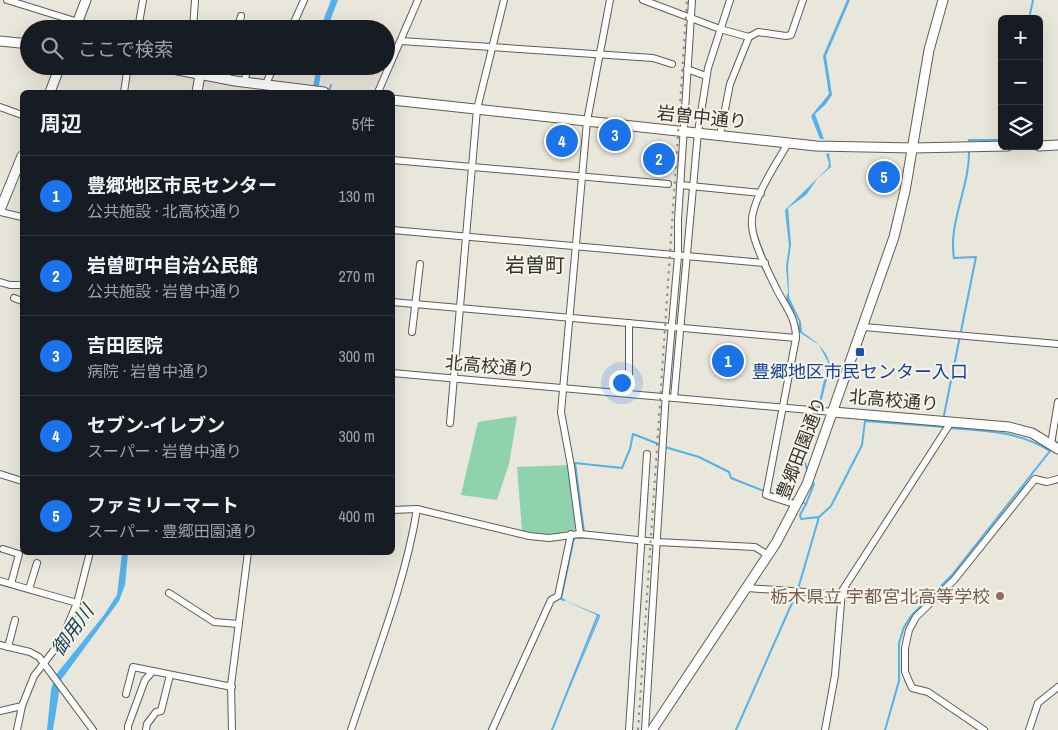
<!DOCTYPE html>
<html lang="ja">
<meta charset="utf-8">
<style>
:root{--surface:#171b24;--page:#20242c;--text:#f1f3f6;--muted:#9ea1a6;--line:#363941;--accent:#1a73e8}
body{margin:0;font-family:"Archivo Narrow","Noto Sans JP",sans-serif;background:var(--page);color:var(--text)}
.controls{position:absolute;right:15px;top:15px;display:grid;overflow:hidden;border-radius:8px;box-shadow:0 5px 20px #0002}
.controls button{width:45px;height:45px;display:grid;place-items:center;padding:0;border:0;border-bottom:1px solid var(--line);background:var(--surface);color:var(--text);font:25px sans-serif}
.you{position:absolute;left:621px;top:382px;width:18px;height:18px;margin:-12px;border:4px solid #fff;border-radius:50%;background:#1a73e8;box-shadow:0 0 0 8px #1a73e833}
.badge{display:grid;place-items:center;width:32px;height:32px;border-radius:50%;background:var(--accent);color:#fff;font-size:16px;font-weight:700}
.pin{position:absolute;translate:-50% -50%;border:2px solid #fff;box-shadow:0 1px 5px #0006}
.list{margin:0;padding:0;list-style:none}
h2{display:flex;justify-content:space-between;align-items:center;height:65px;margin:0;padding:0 20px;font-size:21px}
h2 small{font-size:16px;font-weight:400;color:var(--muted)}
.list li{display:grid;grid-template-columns:32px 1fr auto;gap:15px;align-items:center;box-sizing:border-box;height:80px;padding:0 20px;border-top:1px solid var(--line)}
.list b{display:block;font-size:19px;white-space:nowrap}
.list p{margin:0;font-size:16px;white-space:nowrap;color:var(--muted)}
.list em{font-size:16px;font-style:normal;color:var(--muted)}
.icon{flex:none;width:28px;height:28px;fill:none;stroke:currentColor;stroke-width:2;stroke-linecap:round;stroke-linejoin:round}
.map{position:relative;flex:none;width:1058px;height:730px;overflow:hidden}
.search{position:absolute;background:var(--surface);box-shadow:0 5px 20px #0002;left:20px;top:20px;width:375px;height:55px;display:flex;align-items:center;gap:12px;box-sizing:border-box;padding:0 18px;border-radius:28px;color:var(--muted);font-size:19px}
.panel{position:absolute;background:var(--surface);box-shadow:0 5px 20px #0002;left:20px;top:90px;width:375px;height:465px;border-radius:8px}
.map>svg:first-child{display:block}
.green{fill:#8fd2ae}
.water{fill:#53b2eb}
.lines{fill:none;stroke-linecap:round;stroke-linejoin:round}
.stream{stroke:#53b2eb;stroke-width:2}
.street-casing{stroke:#5f5d53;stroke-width:8}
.secondary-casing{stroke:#5f5d53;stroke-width:11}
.street{stroke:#fff;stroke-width:6}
.secondary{stroke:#fff;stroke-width:9}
.rail{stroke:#8e8c84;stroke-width:2;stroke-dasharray:2.5 5;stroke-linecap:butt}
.transit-dot{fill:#1a4fb4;stroke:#f6f4e8;stroke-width:2}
.education-dot{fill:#8d6e63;stroke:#f6f4e8;stroke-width:2}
.labels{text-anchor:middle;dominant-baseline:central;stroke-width:4;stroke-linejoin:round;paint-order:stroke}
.street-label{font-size:18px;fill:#35342f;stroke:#f6f4e8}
.transit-label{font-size:18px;fill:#164399;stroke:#f6f4e8}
.education-label{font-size:18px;fill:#785e54;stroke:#f6f4e8;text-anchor:end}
.water-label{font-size:19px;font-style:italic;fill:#1a425a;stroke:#f6f4e8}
.quarter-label{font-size:20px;fill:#35342f;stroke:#f6f4e8}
</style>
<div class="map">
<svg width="1058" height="730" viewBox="0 0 1058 730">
<rect width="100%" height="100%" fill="#e9e6db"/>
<g class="green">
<polygon points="517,416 509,464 497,500 461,495 478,422"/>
<polygon points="570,465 577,529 551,535 522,531 517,467"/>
</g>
<g class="water">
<polygon points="331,0 338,0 327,29 320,29"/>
<polygon points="847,0 850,0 826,56 832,95 825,105 815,114 824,139 820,139 811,116 829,94 823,56"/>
<polygon points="317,66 322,66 318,92 312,92"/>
<path d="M829,153L831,167L818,178L806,195L788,208L791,245L788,266L789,297L801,322L802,332C815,341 828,349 830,367L820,407H818L828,362L819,345L799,332V321L786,298L788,292L786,266L789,246L785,210L828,168L829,163L826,154Z"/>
<polygon points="815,416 818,416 804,465"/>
<polygon points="122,553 128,553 125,585 119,601 61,680 53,730 47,730 51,690 55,676 104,615 117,595"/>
<polygon points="561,599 600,615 600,617 552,730 599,616"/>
</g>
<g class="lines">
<g class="stream">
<polyline points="1029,19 1033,0"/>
<polyline points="329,92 331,85"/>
<polyline points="969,143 969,140 1002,140"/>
<path d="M943,420L976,257L954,258C948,222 970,187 969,150"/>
<polyline points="1055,437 1055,441 1058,443"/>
<polyline points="665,447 699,457 729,472 731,478 764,491"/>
<polyline points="805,463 808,472"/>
<polyline points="768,492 794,500"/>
<polyline points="1019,494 1025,486"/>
<polyline points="806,504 814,484 812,481"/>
<polyline points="819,517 831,506 862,445 865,421 945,427"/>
<polyline points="584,532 575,463 622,468 630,449 633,434 661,445"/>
<polyline points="798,589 819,517 801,519 800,515 806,504 804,503"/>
<polyline points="564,600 561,599 574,538 585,538 585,536"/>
<polyline points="905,680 909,688"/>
<polyline points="932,698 948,709"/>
<polyline points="552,730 598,615"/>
<polyline points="736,730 796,594"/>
<path d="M885,730L899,681V643L904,627L911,616L952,575L1050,451C1019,431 986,431 950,428"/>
</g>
<g class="street-casing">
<g id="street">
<polyline points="7,0 78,22"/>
<polyline points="643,0 720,29 749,37 758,32 786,36 791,35 803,0"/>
<polyline points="138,29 143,0"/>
<polyline points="193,29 195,0"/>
<polyline points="238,29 241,16"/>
<polyline points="291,29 304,0"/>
<polyline points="401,41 653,58 672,64"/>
<polyline points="687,69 706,76"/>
<polyline points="226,80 229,66"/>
<polyline points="244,83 248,66"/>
<polyline points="265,86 274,66"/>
<polyline points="124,92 128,66"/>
<polyline points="378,92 418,0"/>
<polyline points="0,107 22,115"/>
<polyline points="720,135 730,84 749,37"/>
<path d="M788,143C777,163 749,203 752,226C753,243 769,273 777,290C786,307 796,318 796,338L766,495L797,505"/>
<polyline points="392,160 668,184"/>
<polyline points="680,185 761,193"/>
<polyline points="0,212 22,217"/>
<polyline points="392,230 765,263"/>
<polyline points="0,282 10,285 22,285"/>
<polyline points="14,298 22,301"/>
<polyline points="392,302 796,338"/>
<polyline points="629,323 629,394"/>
<polyline points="864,327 1058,344"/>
<polyline points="412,332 420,264"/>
<polyline points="392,373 833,412"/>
<polyline points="674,398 698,132 708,68 730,0"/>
<polyline points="450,423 477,109 504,0"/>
<polyline points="1051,444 1058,402"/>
<polyline points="0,474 22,481"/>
<polyline points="392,510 417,509 529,536 549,538 580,534 657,542 755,547 768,555"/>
<polyline points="580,534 571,466 561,412 587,121 610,0"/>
<polyline points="3,549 19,554 11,584"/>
<polyline points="0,581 77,603"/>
<polyline points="747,588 922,600"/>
<polyline points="29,589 37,563"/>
<polyline points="169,593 214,622 239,624"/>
<polyline points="0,645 30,652 39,657 93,730"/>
<polyline points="8,647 15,620"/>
<polyline points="126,694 133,667 153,671"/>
<polyline points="0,711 22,706 34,676 61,641 77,603 90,552"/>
<polyline points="17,730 22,706"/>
<polyline points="128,730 128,726 145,680 153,671 232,687"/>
<polyline points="146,730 147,724 156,712 161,711 170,675"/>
<polyline points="232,730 231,685 248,552"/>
<path d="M351,730C375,657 405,584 417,509"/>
<polyline points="492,730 551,600 558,596 571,534"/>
<polyline points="629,730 647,454"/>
<polyline points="645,730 666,392 678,256 678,220 692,0"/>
<polyline points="825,730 835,675 842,591 951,422"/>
<polyline points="984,730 928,692 912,688 905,672 905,648 909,630 916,617 954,580 1035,479 1047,482 1058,479"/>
<polyline points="1029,730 1038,703 1058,687"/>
</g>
</g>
<g class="secondary-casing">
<g id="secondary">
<polyline points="75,29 86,0"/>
<polyline points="0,41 29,44"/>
<polyline points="157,66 235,81 324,92"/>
<polyline points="50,92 60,66"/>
<polyline points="197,92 200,75"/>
<polyline points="392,100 816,146 913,148 1008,146"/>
<polyline points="1039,146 1058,145"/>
<polyline points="0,210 22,156"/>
<polyline points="833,412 1009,427 1032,433 1058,449"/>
<polyline points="652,730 776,543 807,484 894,237 905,191 929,50 943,0"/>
</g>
</g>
<use href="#street" class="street"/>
<use href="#secondary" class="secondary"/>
<polyline class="rail" points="638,730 687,0"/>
</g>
<rect class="transit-dot" x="855" y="347" width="10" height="10" rx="2.5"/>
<circle class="education-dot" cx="1000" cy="596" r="5"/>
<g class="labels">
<g class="street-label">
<text transform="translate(702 117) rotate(6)">岩曽中通り</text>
<text transform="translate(490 366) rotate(5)">北高校通り</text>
<text transform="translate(894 400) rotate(5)">北高校通り</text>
<text transform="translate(801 448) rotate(-69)">豊郷田園通り</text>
</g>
<g class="transit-label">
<text x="860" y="371">豊郷地区市民センター入口</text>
</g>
<g class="education-label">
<text x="990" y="596">栃木県立 宇都宮北高等学校</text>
</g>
<g class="water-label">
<text transform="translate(72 630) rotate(-54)">御用川</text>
</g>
<g class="quarter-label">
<text x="535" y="264">岩曽町</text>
</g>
</g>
</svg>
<div class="controls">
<button>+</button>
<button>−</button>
<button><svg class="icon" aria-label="layers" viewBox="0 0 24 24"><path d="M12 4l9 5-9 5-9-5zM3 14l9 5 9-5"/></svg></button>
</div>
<div class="you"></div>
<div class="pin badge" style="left:728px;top:361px">1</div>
<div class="pin badge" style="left:659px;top:159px">2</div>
<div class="pin badge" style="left:615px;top:135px">3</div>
<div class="pin badge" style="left:562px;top:141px">4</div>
<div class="pin badge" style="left:884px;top:177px">5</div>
<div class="search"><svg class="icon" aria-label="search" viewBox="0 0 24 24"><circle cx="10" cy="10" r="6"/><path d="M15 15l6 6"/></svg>ここで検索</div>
<section class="panel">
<h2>周辺<small>5件</small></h2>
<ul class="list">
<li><span class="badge">1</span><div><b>豊郷地区市民センター</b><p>公共施設 · 北高校通り</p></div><em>130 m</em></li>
<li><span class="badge">2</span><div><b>岩曽町中自治公民館</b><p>公共施設 · 岩曽中通り</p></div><em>270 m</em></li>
<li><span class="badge">3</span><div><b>吉田医院</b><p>病院 · 岩曽中通り</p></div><em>300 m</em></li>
<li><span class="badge">4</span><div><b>セブン-イレブン</b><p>スーパー · 岩曽中通り</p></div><em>300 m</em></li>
<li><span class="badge">5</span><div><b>ファミリーマート</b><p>スーパー · 豊郷田園通り</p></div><em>400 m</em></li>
</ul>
</section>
</div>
